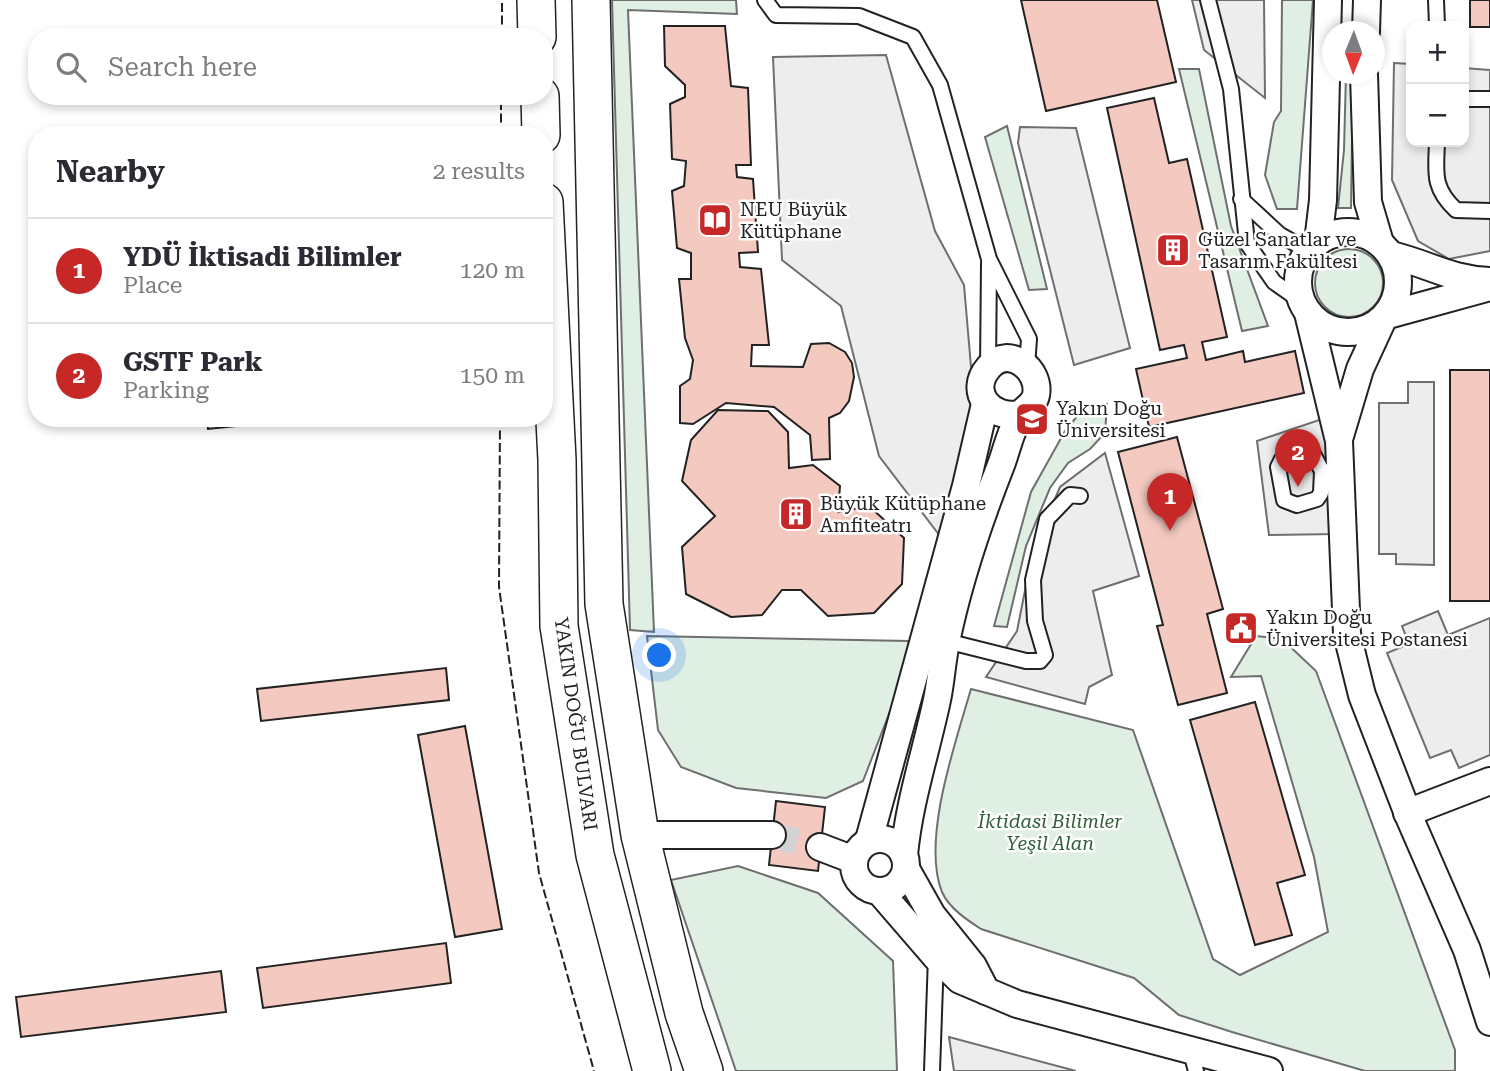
<!DOCTYPE html>
<meta charset="utf-8">
<style>
:root{--surface:#fff;--page:#f7f7f7;--text:#2b2b33;--muted:#7c7c81;--line:#e1e1e2;--accent:#c62828}
body{margin:0;font-family:"Roboto Serif",serif;background:var(--page);color:var(--text)}
.controls{position:absolute;right:21px;top:21px;display:grid;overflow:hidden;border-radius:14px;box-shadow:0 4px 10px #0003}
.controls button{width:63px;height:63px;display:grid;place-items:center;padding:0;border:0;border-bottom:2px solid var(--line);background:var(--surface);color:var(--text);font:35px sans-serif}
.compass{position:absolute;left:1322px;top:21px;width:63px;height:63px;border-radius:50%;background:var(--surface);box-shadow:0 4px 10px #0003;rotate:181deg}
.you{position:absolute;left:660px;top:656px;width:24px;height:24px;margin:-18px;border:5px solid #fff;border-radius:50%;background:#1a73e8;box-shadow:0 0 0 10px #1a73e833}
.badge{display:grid;place-items:center;width:46px;height:46px;border-radius:50%;background:var(--accent);color:#fff;font-size:23px;font-weight:700}
.pin{position:absolute;translate:-50% -58px;filter:drop-shadow(0 2px 4px #0008)}
.pin::after{content:'';position:absolute;top:37px;width:24px;height:21px;background:inherit;clip-path:polygon(0 0,100% 0,50% 100%)}
.list{margin:0;padding:0;list-style:none}
h2{display:flex;justify-content:space-between;align-items:center;height:91px;margin:0;padding:0 28px;font-size:30px}
h2 small{font-size:23px;font-weight:400;color:var(--muted)}
.list li{display:grid;grid-template-columns:46px 1fr auto;gap:21px;align-items:center;box-sizing:border-box;height:105px;padding:0 28px;border-top:2px solid var(--line)}
.list b{display:block;font-size:26px;white-space:nowrap}
.list p{margin:0;font-size:23px;white-space:nowrap;color:var(--muted)}
.list em{font-size:23px;font-style:normal;color:var(--muted)}
.icon{flex:none;width:38px;height:38px;fill:none;stroke:currentColor;stroke-width:2;stroke-linecap:round;stroke-linejoin:round}
.map{position:relative;flex:none;width:1490px;height:1071px;overflow:hidden}
.search{position:absolute;background:var(--surface);box-shadow:0 4px 10px #0003;left:28px;top:28px;width:525px;height:77px;display:flex;align-items:center;gap:18px;box-sizing:border-box;padding:0 24px;border-radius:28px;color:var(--muted);font-size:26px}
.panel{position:absolute;background:var(--surface);box-shadow:0 4px 10px #0003;left:28px;top:126px;width:525px;height:301px;border-radius:28px}
.map>svg:first-child{display:block}
.green{fill:#e0efe3;stroke:#6f6f6f;stroke-width:2}
.parking{fill:#ededed;stroke:#6f6f6f;stroke-width:2}
.building{fill:#f3c9c0;stroke:#222;stroke-width:2}
.lines{fill:none;stroke-linecap:round;stroke-linejoin:round}
.minor-tunnel{stroke:#d3d3d3;stroke-width:26;stroke-dasharray:26 13;stroke-linecap:butt}
.service-casing{stroke:#222;stroke-width:18}
.minor-casing{stroke:#222;stroke-width:30}
.secondary-casing{stroke:#222;stroke-width:40}
.service{stroke:#fff;stroke-width:14}
.minor{stroke:#fff;stroke-width:26}
.secondary{stroke:#fff;stroke-width:37}
.fence{stroke:#222;stroke-width:2;stroke-dasharray:9 3.5;stroke-linecap:butt}
.labels{text-anchor:middle;dominant-baseline:central;stroke-width:5;stroke-linejoin:round;paint-order:stroke}
.poi-label{font-size:19px;fill:#222;stroke:#fff;text-anchor:start}
.street-label{font-size:19px;fill:#222;stroke:#fff}
.park-label{font-size:19px;font-style:italic;fill:#2f5e38;stroke:#fff}
</style>
<div class="map">
<svg width="1490" height="1071" viewBox="0 0 1490 1071">
<rect width="100%" height="100%" fill="#fff"/>
<g class="green">
<polygon points="612,0 736,0 737,14 628,10 654,632 630,630"/>
<polygon points="1282,0 1313,0 1297,209 1277,209 1265,175 1274,122 1281,111"/>
<polygon points="1179,69 1199,69 1231,226 1268,326 1242,331"/>
<polygon points="1346,74 1353,74 1351,208 1338,208 1344,150"/>
<polygon points="1007,126 1047,289 1029,290 985,137"/>
<circle cx="1349" cy="283" r="34"/>
<polygon points="1087,404 1107,404 1105,433 1090,449 1068,463 1050,488 1026,546 1007,627 994,626 1031,492 1065,431"/>
<polygon points="647,636 909,641 901,683 863,781 826,798 736,788 681,767 658,730"/>
<path d="M1256,636L1282,639L1316,671L1455,1050V1071H1365L1232,1032L1179,1015L1134,978L981,929C967,920 949,908 942,892C921,840 956,741 971,689L1133,730L1213,959L1240,975L1328,932L1314,857L1261,676L1231,677Z"/>
<polygon points="738,866 818,893 893,961 897,1071 736,1071 671,880"/>
</g>
<g class="parking">
<polygon points="1192,0 1264,0 1265,98 1204,50"/>
<polygon points="886,55 935,231 964,285 974,402 940,536 879,456 841,306 782,260 773,57"/>
<polygon points="1394,63 1411,64 1411,142 1464,142 1464,68 1490,70 1490,251 1449,259 1418,241 1392,180"/>
<polygon points="1020,127 1076,128 1130,348 1074,365 1018,143"/>
<polygon points="1408,382 1434,382 1434,565 1396,564 1396,554 1379,554 1379,403 1408,403"/>
<polygon points="1328,417 1337,534 1269,535 1257,441"/>
<polygon points="1105,453 1139,576 1093,591 1112,675 1089,687 1085,704 986,677 1017,631 1033,550 1060,487"/>
<polygon points="1438,611 1448,635 1490,618 1490,755 1459,768 1451,750 1430,758 1387,653 1409,644 1402,626"/>
<polygon points="949,1037 1076,1071 954,1071"/>
</g>
<g class="building">
<polygon points="1021,0 1157,0 1176,82 1046,111"/>
<rect x="1470" y="0" width="20" height="27"/>
<polygon points="664,26 725,26 731,86 748,88 751,165 736,165 737,177 753,179 758,252 739,253 740,267 761,269 769,345 752,345 751,366 803,367 811,344 829,343 845,352 852,363 854,377 849,401 840,413 829,418 830,459 812,460 810,435 774,407 726,403 693,424 680,423 680,386 690,379 693,360 685,338 679,279 691,279 691,253 677,248 672,191 684,186 686,161 672,159 670,104 685,97 685,85 665,66"/>
<polygon points="1154,98 1169,163 1187,159 1227,337 1202,342 1206,360 1243,351 1245,362 1295,351 1304,393 1149,427 1136,369 1187,358 1184,345 1160,350 1107,108"/>
<rect x="1450" y="370" width="40" height="231"/>
<polygon points="718,410 768,411 788,432 789,468 813,465 840,486 838,512 869,506 904,538 902,584 874,613 828,616 801,590 782,590 762,615 731,617 686,594 682,547 715,516 682,481 691,440"/>
<polygon points="207,418 313,418 208,429"/>
<polygon points="1177,437 1223,609 1207,614 1227,693 1178,705 1157,626 1163,625 1118,452"/>
<polygon points="446,668 449,700 261,721 257,689"/>
<polygon points="1255,702 1305,875 1277,883 1292,935 1255,945 1190,720"/>
<polygon points="465,726 502,929 455,937 418,735"/>
<polygon points="776,801 825,807 818,871 769,865"/>
<polygon points="446,943 451,983 263,1008 257,968"/>
<polygon points="221,971 226,1012 21,1037 16,997"/>
</g>
<g class="lines">
<polyline class="minor-tunnel" points="772,835 820,847"/>
<g class="service-casing">
<g id="service">
<polyline points="765,0 776,15 859,16 913,37 940,85 989,259 1029,339 1027,366"/>
<polyline points="1208,0 1231,89 1247,243 1274,282 1301,301"/>
<polyline points="1436,0 1437,26"/>
<polyline points="1464,99 1490,99"/>
<path d="M1437,142C1436,172 1432,188 1456,210L1490,211"/>
<polyline points="1241,199 1280,235 1309,251"/>
<polyline points="988,368 989,263"/>
<polyline points="1322,471 1311,450 1282,459 1278,467 1284,500 1297,505 1317,499 1321,493 1322,471 1340,473"/>
<polyline points="946,641 1026,661 1040,661 1045,655 1035,621 1033,580 1047,519 1070,495 1080,496"/>
<polyline points="1190,1049 1196,1071"/>
<polyline points="932,1071 936,957"/>
</g>
</g>
<g class="minor-casing">
<g id="minor">
<polyline points="1366,32 1367,0"/>
<polyline points="1364,74 1368,202 1380,243"/>
<circle cx="1348" cy="282" r="50"/>
<polyline points="1318,242 1323,200 1328,0"/>
<path d="M1391,255C1429,264 1451,280 1490,281"/>
<polyline points="1308,313 1339,441 1347,634 1362,695 1410,819 1467,950 1490,1022"/>
<polyline points="1388,315 1490,287"/>
<polyline points="1340,436 1360,369 1383,319"/>
<polyline points="1407,813 1490,781"/>
<polyline points="640,835 772,835"/>
<circle cx="880" cy="865" r="26"/>
<polyline points="869,840 966,486 985,404"/>
<polyline points="820,847 854,860"/>
<path d="M904,855C909,802 926,752 937,700C941,681 942,661 946,642C958,583 979,521 1001,465C1007,449 1011,429 1020,415C1025,408 1034,405 1036,395C1041,370 1009,344 989,367C967,392 991,420 1020,414"/>
<polyline points="906,869 932,915 973,966 986,991"/>
<polyline points="879,891 936,957 960,980 1017,1004 1269,1071"/>
</g>
</g>
<g class="secondary-casing">
<g id="secondary">
<polyline points="536,0 537,37"/>
<polyline points="591,0 604,604 640,835 684,1013 704,1071"/>
<polyline points="540,96 541,135"/>
<polyline points="544,202 557,460 559,626 595,855 652,1071"/>
</g>
</g>
<use href="#service" class="service"/>
<use href="#minor" class="minor"/>
<use href="#secondary" class="secondary"/>
<g class="fence">
<polyline points="502,37 502,0"/>
<polyline points="501,135 501,96"/>
<polyline points="500,418 499,587 539,873 594,1071"/>
</g>
</g>
<defs>
<g id="library-square" transform="scale(1.75)"><rect x="-9" y="-9" width="18" height="18" rx="4" fill="#c62828" stroke="#fff"/><path d="M-6-4Q-3-5.5-.7-3.5V5Q-3 3-6 4ZM6-4Q3-5.5 .7-3.5V5Q3 3 6 4Z" fill="#fff"/></g>
<g id="building-square" transform="scale(1.75)"><rect x="-9" y="-9" width="18" height="18" rx="4" fill="#c62828" stroke="#fff"/><path d="M-4-6H4V6H1V3H-1V6H-4ZM-2.5-4.3h1.7v1.8h-1.7ZM.8-4.3h1.7v1.8H.8ZM-2.5-1h1.7V.8h-1.7ZM.8-1h1.7V.8H.8Z" fill="#fff"/></g>
<g id="university-square" transform="scale(1.75)"><rect x="-9" y="-9" width="18" height="18" rx="4" fill="#c62828" stroke="#fff"/><path d="M0-5L7-2L0 1L-7-2ZM-4 1L0 2.5L4 1V4Q0 6-4 4Z" fill="#fff"/></g>
<g id="civic-square" transform="scale(1.75)"><rect x="-9" y="-9" width="18" height="18" rx="4" fill="#c62828" stroke="#fff"/><path d="M-.6-6.5H3V-4.5H.6V-3L4-1V1h2V6H-6V1h2V-1L-.6-3ZM-1.2 2.5V6h2.4V2.5Z" fill="#fff"/></g>
</defs>
<g fill-rule="evenodd">
<use href="#library-square" x="715" y="220"/>
<use href="#building-square" x="1173" y="250"/>
<use href="#university-square" x="1032" y="419"/>
<use href="#building-square" x="796" y="514"/>
<use href="#civic-square" x="1241" y="628"/>
</g>
<g class="labels">
<g class="poi-label">
<text x="740" y="209">NEU Büyük<tspan x="740" dy="22">Kütüphane</tspan></text>
<text x="1198" y="239">Güzel Sanatlar ve<tspan x="1198" dy="22">Tasarım Fakültesi</tspan></text>
<text x="1056" y="408">Yakın Doğu<tspan x="1056" dy="22">Üniversitesi</tspan></text>
<text x="820" y="503">Büyük Kütüphane<tspan x="820" dy="22">Amfiteatrı</tspan></text>
<text x="1266" y="617">Yakın Doğu<tspan x="1266" dy="22">Üniversitesi Postanesi</tspan></text>
</g>
<g class="street-label">
<text transform="translate(576 724) rotate(82)">YAKIN DOĞU BULVARI</text>
</g>
<g class="park-label">
<text x="1050" y="821">İktidasi Bilimler<tspan x="1050" dy="22">Yeşil Alan</tspan></text>
</g>
</g>
</svg>
<div class="controls">
<button>+</button>
<button>−</button>
</div>
<svg class="compass" viewBox="-18 -18 36 36"><path d="M0-13l5 13h-10z" fill="#e53935"/><path d="M0 13l5-13h-10z" fill="#7c7c81"/></svg>
<div class="you"></div>
<div class="pin badge" style="left:1170px;top:531px">1</div>
<div class="pin badge" style="left:1298px;top:487px">2</div>
<div class="search"><svg class="icon" aria-label="search" viewBox="0 0 24 24"><circle cx="10" cy="10" r="6"/><path d="M15 15l6 6"/></svg>Search here</div>
<section class="panel">
<h2>Nearby<small>2 results</small></h2>
<ul class="list">
<li><span class="badge">1</span><div><b>YDÜ İktisadi Bilimler</b><p>Place</p></div><em>120 m</em></li>
<li><span class="badge">2</span><div><b>GSTF Park</b><p>Parking</p></div><em>150 m</em></li>
</ul>
</section>
</div>
